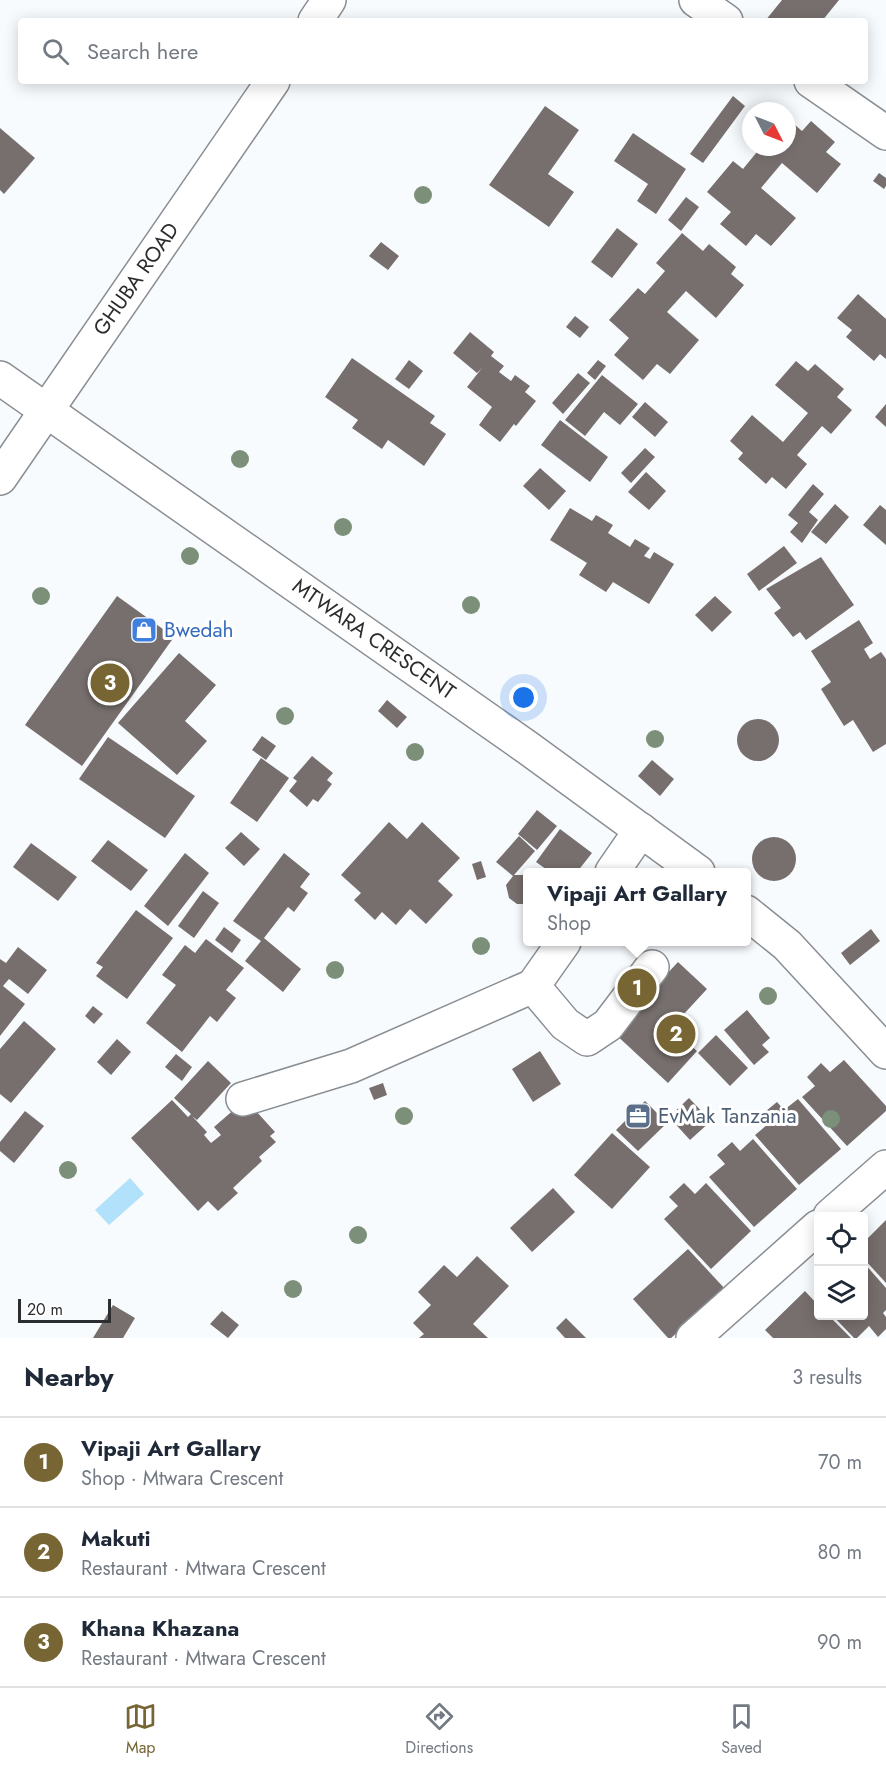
<!DOCTYPE html>
<meta charset="utf-8">
<style>
:root{--surface:#fff;--page:#f6f6f7;--text:#1f2937;--muted:#747a83;--line:#e0e1e3;--accent:#776634}
body{margin:0;font-family:Jost,sans-serif;background:var(--page);color:var(--text)}
.controls{position:absolute;right:18px;bottom:18px;display:grid;overflow:hidden;border-radius:6px;box-shadow:0 3px 15px #0003}
.controls button{width:54px;height:54px;display:grid;place-items:center;padding:0;border:0;border-bottom:2px solid var(--line);background:var(--surface);color:var(--text);font:30px sans-serif}
.compass{position:absolute;left:742px;top:102px;width:54px;height:54px;border-radius:50%;background:var(--surface);box-shadow:0 3px 15px #0003;rotate:132deg}
.scale{position:absolute;left:18px;bottom:15px;width:93px;box-sizing:border-box;padding-left:6px;border:3px solid #2b2d2f;border-top:0;font-size:16px;line-height:21px;white-space:nowrap;color:#2b2d2f;-webkit-text-stroke:4px #fff;paint-order:stroke}
.you{position:absolute;left:524px;top:698px;width:21px;height:21px;margin:-15px;border:4px solid #fff;border-radius:50%;background:#1a73e8;box-shadow:0 0 0 9px #1a73e833}
.badge{display:grid;place-items:center;width:39px;height:39px;border-radius:50%;background:var(--accent);color:#fff;font-size:20px;font-weight:700}
.pin{position:absolute;translate:-50% -50%;border:3px solid #fff;box-shadow:0 2px 6px #0006}
.popup{position:absolute;left:523px;top:868px;width:228px;height:78px;box-sizing:border-box;display:grid;place-content:center;border-radius:6px;background:var(--surface);filter:drop-shadow(0 2px 4px #0005);font-size:20px;white-space:nowrap;color:var(--muted)}
.popup b{font-size:22px;color:var(--text)}
.popup::after{content:'';position:absolute;left:50%;top:100%;margin-left:-12px;border:12px solid transparent;border-top-color:var(--surface)}
.list{margin:0;padding:0;list-style:none}
h2{display:flex;justify-content:space-between;align-items:center;height:78px;margin:0;padding:0 24px;font-size:26px}
h2 small{font-size:20px;font-weight:400;color:var(--muted)}
.list li{display:grid;grid-template-columns:39px 1fr auto;gap:18px;align-items:center;box-sizing:border-box;height:90px;padding:0 24px;border-top:2px solid var(--line)}
.list b{display:block;font-size:22px;white-space:nowrap}
.list p{margin:0;font-size:20px;white-space:nowrap;color:var(--muted)}
.list em{font-size:20px;font-style:normal;color:var(--muted)}
.icon{flex:none;width:33px;height:33px;fill:none;stroke:currentColor;stroke-width:2;stroke-linecap:round;stroke-linejoin:round}
.map{position:relative;flex:none;width:886px;height:1338px;overflow:hidden}
.search{position:absolute;background:var(--surface);box-shadow:0 3px 15px #0003;left:18px;right:18px;top:18px;height:66px;display:flex;align-items:center;gap:15px;box-sizing:border-box;padding:0 21px;border-radius:6px;color:var(--muted);font-size:22px}
.sheet{height:348px;background:var(--surface)}
nav{display:flex;justify-content:space-around;align-items:center;box-sizing:border-box;height:84px;border-top:2px solid var(--line);background:var(--surface);font-size:16px;color:var(--muted)}
nav a{display:grid;justify-items:center;gap:3px}
nav .on{color:var(--accent)}
.map>svg:first-child{display:block}
.water{fill:#b2e1fc}
.building{fill:#776f6e}
.lines{fill:none;stroke-linecap:round;stroke-linejoin:round}
.minor-casing{stroke:#8a8e93;stroke-width:36}
.minor{stroke:#fff;stroke-width:33}
.tree{fill:#7c9079}
.labels{text-anchor:middle;dominant-baseline:central;stroke-width:6;stroke-linejoin:round;paint-order:stroke}
.street-label{font-size:21px;fill:#2b2d2f;stroke:#fff}
.shop-label{font-size:21px;fill:#366cbe;stroke:#fff;text-anchor:start}
.service-label{font-size:21px;fill:#4e5e75;stroke:#fff;text-anchor:start}
</style>
<div class="map">
<svg width="886" height="1338" viewBox="0 0 886 1338">
<rect width="100%" height="100%" fill="#f8fbfe"/>
<polygon class="water" points="130,1178 144,1194 109,1225 95,1210"/>
<g class="building">
<polygon points="782,0 839,0 822,21 765,21"/>
<polygon points="733,96 745,106 703,163 690,154"/>
<polygon points="545,106 579,130 548,174 574,192 549,227 489,185"/>
<polygon points="787,118 802,131 811,121 835,142 826,152 841,164 817,193 782,163 761,188 796,218 771,246 756,234 746,246 720,224 731,212 707,192 733,161 743,169 761,147 787,147"/>
<polygon points="0,128 35,158 4,194 0,190"/>
<polygon points="633,133 686,169 656,214 637,201 648,184 614,161"/>
<polygon points="879,173 886,178 886,186 884,189 873,181"/>
<polygon points="686,197 699,207 681,231 668,220"/>
<polygon points="617,228 638,244 612,278 591,262"/>
<polygon points="682,233 703,251 709,244 736,267 731,274 744,285 716,318 686,291 667,312 699,340 670,374 657,364 643,380 614,355 629,338 609,320 638,288 645,294 665,271 656,263"/>
<polygon points="381,242 399,256 388,270 369,256"/>
<polygon points="858,294 886,319 886,359 880,354 874,361 846,337 852,330 837,318"/>
<polygon points="575,316 589,327 580,338 566,327"/>
<polygon points="470,332 494,352 491,356 504,366 499,372 511,381 515,375 530,386 525,392 536,401 516,426 514,424 500,442 479,425 492,407 467,387 482,368 477,373 453,353"/>
<polygon points="352,358 435,416 430,423 446,434 424,466 388,440 382,449 352,428 358,420 325,397"/>
<polygon points="409,360 423,371 409,389 395,379"/>
<polygon points="598,360 606,366 595,380 587,373"/>
<polygon points="796,361 808,371 815,364 844,389 837,397 852,410 831,434 822,426 797,455 807,464 786,489 772,477 766,484 738,459 743,453 730,441 752,415 783,442 808,413 775,385"/>
<polygon points="578,373 590,383 563,414 552,403"/>
<polygon points="602,375 638,404 620,425 604,412 585,436 565,420"/>
<polygon points="645,402 668,422 655,437 632,417"/>
<polygon points="886,404 886,427 875,417"/>
<polygon points="560,420 608,457 590,482 541,445"/>
<polygon points="645,448 655,457 631,483 621,473"/>
<polygon points="540,468 566,491 549,510 523,486"/>
<polygon points="646,472 666,491 649,510 628,492"/>
<polygon points="813,484 824,494 809,512 818,520 802,543 790,532 798,523 788,515"/>
<polygon points="835,504 849,517 826,544 811,532"/>
<polygon points="880,505 886,510 886,545 863,525"/>
<polygon points="570,508 592,521 596,515 613,525 608,533 630,547 635,539 650,548 644,556 650,559 654,552 674,564 649,604 613,582 606,592 579,575 587,563 550,540"/>
<polygon points="784,546 797,563 759,591 747,574"/>
<polygon points="821,557 854,605 806,640 800,632 793,637 774,613 781,608 766,589"/>
<polygon points="117,596 174,637 82,766 25,725"/>
<polygon points="715,596 732,612 712,632 695,615"/>
<polygon points="859,620 873,643 864,649 870,659 881,652 886,659 886,744 873,752 853,720 844,726 821,689 831,682 811,651"/>
<polygon points="179,653 216,685 185,721 207,741 177,775 118,723"/>
<polygon points="387,700 407,717 397,728 378,711"/>
<circle cx="758" cy="740" r="21"/>
<polygon points="262,736 276,746 266,760 252,750"/>
<polygon points="108,737 195,796 165,838 79,779"/>
<polygon points="312,756 333,773 327,780 332,784 318,802 313,799 307,807 289,791 297,781 293,778"/>
<polygon points="261,758 289,778 257,822 230,803"/>
<polygon points="652,760 674,779 660,796 638,776"/>
<polygon points="537,810 557,826 537,850 518,834"/>
<polygon points="389,822 407,839 422,822 460,858 438,881 453,895 426,924 410,909 396,925 382,912 375,920 354,900 361,893 341,875"/>
<polygon points="560,829 592,853 577,872 550,872 536,862"/>
<polygon points="241,832 260,849 244,866 225,848"/>
<polygon points="519,836 535,851 514,875 528,875 528,903 523,904 517,904 509,898 506,885 513,876 496,862"/>
<circle cx="774" cy="859" r="22"/>
<polygon points="108,840 148,870 131,891 91,861"/>
<polygon points="31,843 77,877 58,901 13,867"/>
<polygon points="185,853 209,873 168,926 144,906"/>
<polygon points="284,853 310,874 300,887 308,893 294,912 288,907 264,938 301,969 283,992 245,961 261,941 233,921"/>
<polygon points="481,861 486,877 477,880 472,864"/>
<polygon points="203,891 219,903 194,938 178,926"/>
<polygon points="136,910 173,938 127,999 96,976 103,967 96,963"/>
<polygon points="224,927 241,940 232,953 215,940"/>
<polygon points="871,929 880,941 850,965 841,953"/>
<polygon points="206,939 244,968 226,990 236,998 217,1022 210,1016 182,1052 146,1023 176,985 162,975 185,945 195,953"/>
<polygon points="18,947 47,970 28,994 9,979 3,986 25,1004 0,1036 0,959 6,963"/>
<polygon points="678,962 707,989 671,1028 697,1051 668,1083 613,1032"/>
<polygon points="93,1006 103,1014 94,1024 85,1016"/>
<polygon points="747,1010 770,1038 762,1045 769,1052 754,1065 724,1030"/>
<polygon points="24,1021 56,1049 11,1103 0,1094 0,1049"/>
<polygon points="716,1035 748,1068 730,1086 698,1053"/>
<polygon points="117,1039 131,1052 111,1075 97,1062"/>
<polygon points="540,1051 561,1084 533,1102 512,1069"/>
<polygon points="176,1054 192,1067 182,1081 165,1067"/>
<polygon points="844,1060 886,1106 886,1111 847,1146 802,1097 815,1086 807,1077 821,1063 830,1072"/>
<polygon points="208,1061 231,1083 197,1120 192,1116 207,1132 204,1135 211,1143 221,1135 214,1127 237,1107 248,1111 252,1115 256,1111 275,1132 270,1136 276,1142 259,1157 262,1161 233,1188 238,1193 218,1211 208,1201 198,1211 131,1138 172,1100 188,1117 191,1114 174,1098"/>
<polygon points="383,1083 387,1095 374,1100 369,1088"/>
<polygon points="689,1098 711,1121 690,1140 669,1117"/>
<polygon points="798,1099 841,1149 799,1185 755,1135 768,1124 761,1115 777,1102 784,1110"/>
<polygon points="645,1101 667,1123 638,1151 616,1130"/>
<polygon points="25,1111 44,1126 14,1163 0,1151 0,1142"/>
<polygon points="612,1133 650,1167 612,1209 574,1175"/>
<polygon points="753,1139 797,1189 754,1227 709,1177 725,1164 717,1155 732,1142 740,1151"/>
<polygon points="684,1183 695,1194 706,1183 751,1231 711,1269 664,1219 678,1206 669,1197"/>
<polygon points="553,1188 575,1212 532,1252 510,1228"/>
<polygon points="886,1220 886,1283 864,1259 864,1242"/>
<polygon points="688,1249 726,1290 671,1338 668,1338 633,1299"/>
<polygon points="477,1256 509,1286 473,1324 488,1338 419,1338 424,1334 413,1323 431,1305 418,1292 444,1265 457,1277"/>
<polygon points="864,1263 886,1288 886,1310 883,1313 886,1317 886,1329 878,1337 869,1326 857,1338 854,1338 833,1316 864,1316"/>
<polygon points="805,1291 818,1305 818,1316 829,1316 851,1338 773,1338 765,1330"/>
<polygon points="113,1305 135,1318 123,1338 93,1338"/>
<polygon points="222,1311 239,1325 228,1338 210,1324"/>
<polygon points="566,1318 586,1338 565,1338 556,1328"/>
</g>
<g class="lines">
<g class="minor-casing">
<g id="minor">
<polyline points="696,0 726,21"/>
<polyline points="315,21 329,0"/>
<polyline points="811,81 886,133"/>
<polyline points="0,378 528,748 698,872"/>
<polyline points="0,478 273,81"/>
<polyline points="612,872 641,830"/>
<polyline points="746,912 787,945 886,1052"/>
<polyline points="533,986 565,1024 587,1039 608,1025 652,967"/>
<polyline points="243,1099 351,1066 533,986 564,942"/>
<polyline points="830,1216 886,1167"/>
<polyline points="693,1338 818,1227"/>
</g>
</g>
<use href="#minor" class="minor"/>
</g>
<g class="tree">
<circle cx="423" cy="195" r="9"/>
<circle cx="240" cy="459" r="9"/>
<circle cx="343" cy="527" r="9"/>
<circle cx="190" cy="556" r="9"/>
<circle cx="41" cy="596" r="9"/>
<circle cx="471" cy="605" r="9"/>
<circle cx="285" cy="716" r="9"/>
<circle cx="655" cy="739" r="9"/>
<circle cx="415" cy="752" r="9"/>
<circle cx="481" cy="946" r="9"/>
<circle cx="335" cy="970" r="9"/>
<circle cx="768" cy="996" r="9"/>
<circle cx="404" cy="1116" r="9"/>
<circle cx="831" cy="1119" r="9"/>
<circle cx="68" cy="1170" r="9"/>
<circle cx="358" cy="1235" r="9"/>
<circle cx="293" cy="1289" r="9"/>
</g>
<defs>
<g id="shop-square" transform="scale(1.35)"><rect x="-9" y="-9" width="18" height="18" rx="4" fill="#3f7fe0" stroke="#fff"/><path d="M-5-2.5h2.3a2.7 3.5 0 0 1 5.4 0H5L5.5 6h-11ZM-1.5-2.5h3a1.5 2.3 0 0 0-3 0Z" fill="#fff"/></g>
<g id="office-square" transform="scale(1.35)"><rect x="-9" y="-9" width="18" height="18" rx="4" fill="#5c6f8a" stroke="#fff"/><path d="M-6-3h4V-5.5h4V-3h4V5H-6ZM-1-4.5V-3h2v-1.5ZM-6 0V1H6V0Z" fill="#fff"/></g>
</defs>
<g fill-rule="evenodd">
<use href="#shop-square" x="144" y="630"/>
<use href="#office-square" x="638" y="1116"/>
</g>
<g class="labels">
<g class="street-label">
<text transform="translate(136 279) rotate(-55)">GHUBA ROAD</text>
<text transform="translate(374 639) rotate(35)">MTWARA CRESCENT</text>
</g>
<g class="shop-label">
<text x="164" y="630">Bwedah</text>
</g>
<g class="service-label">
<text x="658" y="1116">EvMak Tanzania</text>
</g>
</g>
</svg>
<div class="controls">
<button><svg class="icon" aria-label="locate" viewBox="0 0 24 24"><circle cx="12" cy="12" r="6"/><path d="M12 2v4M12 18v4M2 12h4M18 12h4"/></svg></button>
<button><svg class="icon" aria-label="layers" viewBox="0 0 24 24"><path d="M12 4l9 5-9 5-9-5zM3 14l9 5 9-5"/></svg></button>
</div>
<svg class="compass" viewBox="-18 -18 36 36"><path d="M0-13l5 13h-10z" fill="#e53935"/><path d="M0 13l5-13h-10z" fill="#747a83"/></svg>
<div class="scale">20 m</div>
<div class="you"></div>
<div class="pin badge" style="left:637px;top:988px">1</div>
<div class="popup"><b>Vipaji Art Gallary</b>Shop</div>
<div class="pin badge" style="left:676px;top:1034px">2</div>
<div class="pin badge" style="left:110px;top:683px">3</div>
<div class="search"><svg class="icon" aria-label="search" viewBox="0 0 24 24"><circle cx="10" cy="10" r="6"/><path d="M15 15l6 6"/></svg>Search here</div>
</div>
<section class="sheet">
<h2>Nearby<small>3 results</small></h2>
<ul class="list">
<li><span class="badge">1</span><div><b>Vipaji Art Gallary</b><p>Shop · Mtwara Crescent</p></div><em>70 m</em></li>
<li><span class="badge">2</span><div><b>Makuti</b><p>Restaurant · Mtwara Crescent</p></div><em>80 m</em></li>
<li><span class="badge">3</span><div><b>Khana Khazana</b><p>Restaurant · Mtwara Crescent</p></div><em>90 m</em></li>
</ul>
</section>
<nav>
<a class="on"><svg class="icon" aria-label="map" viewBox="0 0 24 24"><path d="M3 6l6-2 6 2 6-2v14l-6 2-6-2-6 2zM9 4v14M15 6v14"/></svg>Map</a>
<a><svg class="icon" aria-label="directions" viewBox="0 0 24 24"><path d="M12 3l9 9-9 9-9-9zM9 14v-3h6M13 9l2 2-2 2"/></svg>Directions</a>
<a><svg class="icon" aria-label="saved" viewBox="0 0 24 24"><path d="M7 4h10v16l-5-4-5 4z"/></svg>Saved</a>
</nav>
